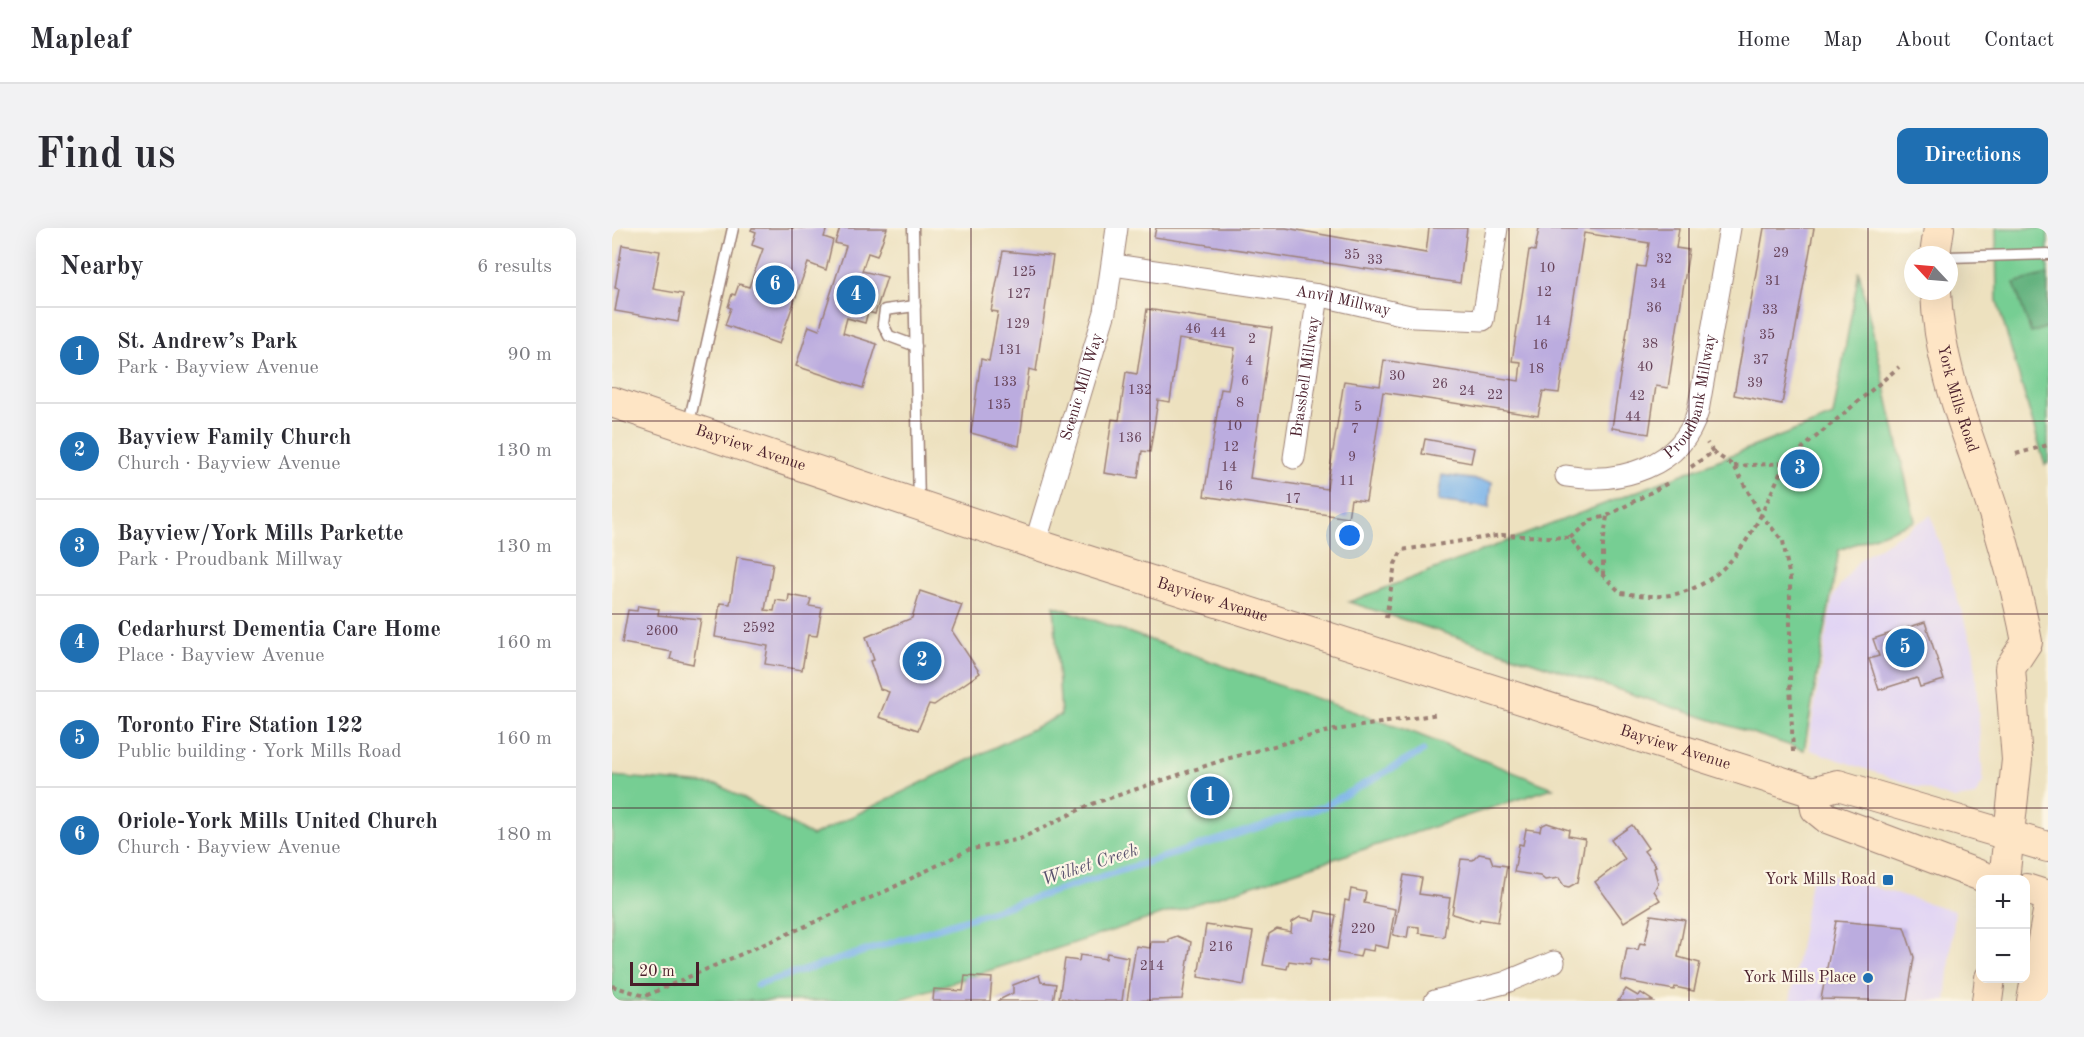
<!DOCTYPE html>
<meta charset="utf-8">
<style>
:root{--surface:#fff;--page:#f2f2f3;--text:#2b2b33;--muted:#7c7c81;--line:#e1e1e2;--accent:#1f6fb2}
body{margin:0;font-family:"Old Standard TT",serif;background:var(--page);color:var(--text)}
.controls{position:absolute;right:18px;bottom:18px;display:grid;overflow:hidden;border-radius:12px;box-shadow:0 6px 24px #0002}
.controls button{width:54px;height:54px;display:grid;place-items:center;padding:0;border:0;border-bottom:2px solid var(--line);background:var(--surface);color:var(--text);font:30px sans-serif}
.compass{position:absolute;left:1292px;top:18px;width:54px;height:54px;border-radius:50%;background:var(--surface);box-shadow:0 6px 24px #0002;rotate:296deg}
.scale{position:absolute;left:18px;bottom:15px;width:69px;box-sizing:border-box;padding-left:6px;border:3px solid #4a1f2b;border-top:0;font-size:16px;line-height:21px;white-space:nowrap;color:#4a1f2b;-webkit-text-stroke:4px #fcf5e5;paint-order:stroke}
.you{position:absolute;left:738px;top:308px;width:21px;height:21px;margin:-15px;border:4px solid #fff;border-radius:50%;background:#1a73e8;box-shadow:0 0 0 9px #1a73e833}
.badge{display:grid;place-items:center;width:39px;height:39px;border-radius:50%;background:var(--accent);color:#fff;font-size:20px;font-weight:700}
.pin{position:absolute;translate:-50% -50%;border:3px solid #fff;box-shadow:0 2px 6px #0006}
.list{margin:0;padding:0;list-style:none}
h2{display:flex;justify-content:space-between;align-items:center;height:78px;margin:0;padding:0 24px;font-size:26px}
h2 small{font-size:20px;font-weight:400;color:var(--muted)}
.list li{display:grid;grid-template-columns:39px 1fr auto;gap:18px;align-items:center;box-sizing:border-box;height:96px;padding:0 24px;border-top:2px solid var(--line)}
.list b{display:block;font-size:22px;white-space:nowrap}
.list p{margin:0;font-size:20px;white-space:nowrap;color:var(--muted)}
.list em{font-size:20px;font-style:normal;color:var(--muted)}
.map{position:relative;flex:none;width:1436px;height:773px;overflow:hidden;border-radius:12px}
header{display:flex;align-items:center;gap:36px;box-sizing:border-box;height:84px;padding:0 30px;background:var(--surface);border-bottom:2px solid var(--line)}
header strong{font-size:28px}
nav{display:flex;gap:33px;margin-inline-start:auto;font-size:21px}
.intro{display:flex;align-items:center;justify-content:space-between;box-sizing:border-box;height:144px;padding:0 36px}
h1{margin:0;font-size:42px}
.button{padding:15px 27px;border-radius:12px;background:var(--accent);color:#fff;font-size:21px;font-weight:700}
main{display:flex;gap:36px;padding:0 36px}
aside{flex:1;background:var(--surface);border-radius:12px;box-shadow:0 6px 24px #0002}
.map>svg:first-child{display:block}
.built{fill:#e1d4f4}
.green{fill:#76ce93;stroke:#60765f;stroke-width:1.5}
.forest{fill:#60b17d;stroke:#556854;stroke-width:1.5}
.water{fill:#78b2e9;stroke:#61688a;stroke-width:1.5}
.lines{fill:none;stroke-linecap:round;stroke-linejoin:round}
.stream{stroke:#78b2e9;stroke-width:7}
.building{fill:#bbacdf}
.lane-casing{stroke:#9c8075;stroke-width:13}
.street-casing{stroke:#9c8075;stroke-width:23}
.secondary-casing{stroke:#9c8075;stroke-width:32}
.path{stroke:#9c8075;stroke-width:4;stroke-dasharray:4.5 4.5;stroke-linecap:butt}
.lane{stroke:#fff;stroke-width:10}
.street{stroke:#fff;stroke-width:21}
.secondary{stroke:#fee5c5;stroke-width:30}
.grid{fill:none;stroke:#4a1f2b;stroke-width:1.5;stroke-opacity:0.55}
.poi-dot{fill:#1f6fb2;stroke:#fcf5e5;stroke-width:2}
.labels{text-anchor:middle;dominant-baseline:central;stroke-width:4.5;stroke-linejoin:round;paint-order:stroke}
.number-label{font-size:14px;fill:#664258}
.street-label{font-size:16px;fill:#4a1f2b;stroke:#fcf5e5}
.poi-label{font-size:16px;fill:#4a1f2b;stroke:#fcf5e5;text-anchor:end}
.water-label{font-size:18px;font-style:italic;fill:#5a526e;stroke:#fcf5e5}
</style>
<header>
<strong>Mapleaf</strong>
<nav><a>Home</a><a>Map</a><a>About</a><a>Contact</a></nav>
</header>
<div class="intro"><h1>Find us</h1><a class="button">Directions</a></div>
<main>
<aside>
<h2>Nearby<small>6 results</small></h2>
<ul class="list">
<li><span class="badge">1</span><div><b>St. Andrew’s Park</b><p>Park · Bayview Avenue</p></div><em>90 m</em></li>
<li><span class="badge">2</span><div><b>Bayview Family Church</b><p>Church · Bayview Avenue</p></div><em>130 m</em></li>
<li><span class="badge">3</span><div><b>Bayview/York Mills Parkette</b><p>Park · Proudbank Millway</p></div><em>130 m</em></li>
<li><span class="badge">4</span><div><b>Cedarhurst Dementia Care Home</b><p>Place · Bayview Avenue</p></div><em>160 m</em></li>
<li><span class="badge">5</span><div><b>Toronto Fire Station 122</b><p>Public building · York Mills Road</p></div><em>160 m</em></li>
<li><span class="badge">6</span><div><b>Oriole-York Mills United Church</b><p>Church · Bayview Avenue</p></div><em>180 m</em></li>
</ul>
</aside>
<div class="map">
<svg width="1436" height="773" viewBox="0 0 1436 773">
<rect width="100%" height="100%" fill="#fcf5e5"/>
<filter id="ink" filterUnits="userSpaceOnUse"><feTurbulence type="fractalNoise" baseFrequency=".0167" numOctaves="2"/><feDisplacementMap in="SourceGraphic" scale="12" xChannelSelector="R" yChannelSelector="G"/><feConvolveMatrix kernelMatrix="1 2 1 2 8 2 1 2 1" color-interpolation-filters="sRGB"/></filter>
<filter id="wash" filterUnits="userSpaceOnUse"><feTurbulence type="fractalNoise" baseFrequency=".008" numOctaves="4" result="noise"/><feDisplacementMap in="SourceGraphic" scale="24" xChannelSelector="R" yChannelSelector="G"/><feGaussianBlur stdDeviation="1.35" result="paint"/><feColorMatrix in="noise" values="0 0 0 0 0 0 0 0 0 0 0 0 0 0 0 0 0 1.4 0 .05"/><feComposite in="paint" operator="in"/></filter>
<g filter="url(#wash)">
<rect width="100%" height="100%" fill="#ede1bf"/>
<g class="built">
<polygon points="1319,287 1362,423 1371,554 1363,568 1342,571 1198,522 1198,506 1221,368 1247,332"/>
<polygon points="1201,641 1343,683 1334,773 1178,773"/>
</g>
<g class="green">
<polygon points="1384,0 1436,0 1436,235 1433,237 1385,73"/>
<polygon points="1247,43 1303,293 1227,322 1192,522 737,374 1221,188"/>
<polygon points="442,378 805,506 941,560 283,773 0,773 0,548 107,557 200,608 449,487"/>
</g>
<polygon class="forest" points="1436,46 1436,99 1419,105 1402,55"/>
<polygon class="water" points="830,247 880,254 877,280 826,273"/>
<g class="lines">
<polyline class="stream" points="145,757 711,579 811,523"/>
</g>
<g id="blocks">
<g class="building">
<polygon points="140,0 215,0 212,9 221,12 214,42 196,35 167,116 113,97 119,80 116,79 120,66 123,67 127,56 137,59 151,21 140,17 144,4 139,2"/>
<polygon points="228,0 275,0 265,28 256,25 250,43 275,49 263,86 256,84 253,95 235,90 231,105 265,116 251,160 184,138 197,98 207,102 234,18 223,15"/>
<polygon points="544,0 674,0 814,25 817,0 855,0 848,55 542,9"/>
<polygon points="927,0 1067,0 1064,20 1077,22 1056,160 1044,158 1037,206 1000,200 1025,38 1033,39 1037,15 972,5 947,165 931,163 926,188 771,164 754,273 739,271 736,290 592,268 609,161 616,162 623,120 567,111 558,174 546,172 538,224 530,223 526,250 492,245 500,191 507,192 514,144 525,146 535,81 660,100 638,250 715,261 732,153 768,158 772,132 907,153 909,134 900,133 917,22 923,23"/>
<polygon points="1152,0 1202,0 1170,176 1122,167"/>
<polygon points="10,17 48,23 41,61 71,66 66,94 3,83 7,61 3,60"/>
<polygon points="391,23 441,28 424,143 417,141 407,218 359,205 369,131 377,133 386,84 379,83"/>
<polygon points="813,211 862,220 859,235 810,226"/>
<polygon points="125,329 161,335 153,382 162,383 164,372 176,374 177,367 199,371 197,378 210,380 205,408 196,407 190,442 153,436 156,418 103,409 108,375 118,376"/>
<polygon points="308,363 350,377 340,403 368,445 322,477 317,476 306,502 267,489 277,464 268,461 258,433 262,432 254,409 300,390"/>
<polygon points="26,378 47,381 46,387 89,391 81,436 58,431 60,424 10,415 16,382 25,383"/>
<polygon points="1313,394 1332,452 1308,459 1305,450 1267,462 1257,431 1267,428 1261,411"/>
<polygon points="935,595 957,602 956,608 973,611 966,654 957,659 952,658 947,650 933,652 928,648 902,644 907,616 911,617 914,601 928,603 929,598"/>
<polygon points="1020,597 1036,620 1032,623 1044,638 1042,640 1046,655 1042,663 1048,672 1012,694 983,654 1013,631 999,612"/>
<polygon points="867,626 878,628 881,636 895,638 886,694 868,691 867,694 840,686 849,631 861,632"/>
<polygon points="792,647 810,650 807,666 838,670 832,709 807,705 807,699 797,698 795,710 781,707"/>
<polygon points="739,661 754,664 752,675 783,681 776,720 762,717 761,723 750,721 748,729 726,725 733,672 737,673"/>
<polygon points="704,683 724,687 716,733 699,730 698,736 677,733 675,741 651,737 657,706 665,701 679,704 680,694 688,689 702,692"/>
<polygon points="1039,687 1073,692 1066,729 1088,735 1082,763 1063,759 1062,762 1009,752 1015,720 1026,722 1028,715 1033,716"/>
<polygon points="1224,693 1292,699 1302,729 1295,773 1209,771"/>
<polygon points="594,697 641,704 632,757 586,749"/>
<polygon points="565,708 579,714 570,771 515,773 524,718 538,720 539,714 557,714 557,711"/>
<polygon points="495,725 516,729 510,773 468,773 447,770 453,731 467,733 468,727 494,731"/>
<polygon points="427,747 429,754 444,756 441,773 385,773 401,765 401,757"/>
<polygon points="353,748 380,750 378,773 321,773 322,761 351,763"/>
<polygon points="1014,761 1026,768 1029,765 1041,773 1006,773"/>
</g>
</g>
</g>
<g filter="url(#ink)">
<use href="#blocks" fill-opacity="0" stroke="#9c8075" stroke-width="1.5"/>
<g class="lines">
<g class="lane-casing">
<g id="lane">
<polyline points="301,0 307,276"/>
<polyline points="1337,29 1436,26"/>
<polyline points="303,78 273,82 271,96 277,108 304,118"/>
<polyline points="76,199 121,0"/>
</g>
</g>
<g class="street-casing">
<g id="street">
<path id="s1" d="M502,37L706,67L802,89L871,92L885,0"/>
<path id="s2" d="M682,230L706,67"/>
<path id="s3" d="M954,248C1007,257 1070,239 1086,183L1118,0"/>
<path id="s4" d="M423,316L493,84L505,0"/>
<polyline points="823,773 892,755 942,734"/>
</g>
</g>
<g class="secondary-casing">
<g id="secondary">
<polyline points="1323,27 1327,0"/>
<path id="s5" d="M1324,63C1326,132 1351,194 1373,258C1390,308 1405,361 1415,414L1398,440L1405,532L1392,652"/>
<path id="s6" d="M0,174L423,316L1201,564L1226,557L1436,619"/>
<polyline points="1201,564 1204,581 1215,590 1380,652"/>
<polyline points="1414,661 1436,668"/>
<polyline points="1375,773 1378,750"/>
<polyline points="1420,773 1436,684"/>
</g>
</g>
<g class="path">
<polyline points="1404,226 1436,217"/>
<polyline points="1122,238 1173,235"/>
<polyline points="1079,239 1101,224 1095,215"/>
<polyline points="958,310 979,292 995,288 1056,255"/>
<polyline points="991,347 991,317 995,288"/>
<path d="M774,390L783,336L790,322L890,307L958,310L977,334L1009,365C1022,366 1037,369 1050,368C1099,364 1128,328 1149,287L1122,238L1101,224"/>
<polyline points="1181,524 1178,454 1178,351 1171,313 1149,287 1173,235 1287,139"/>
<polyline points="0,758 33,768 274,663 356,622 408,611 477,577 614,531 717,503 827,486"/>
</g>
<use href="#lane" class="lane"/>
<use href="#street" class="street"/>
<use href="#secondary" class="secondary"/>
</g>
</g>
<path class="grid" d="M180,0V773M359,0V773M538,0V773M718,0V773M897,0V773M1077,0V773M1256,0V773M0,193H1436M0,386H1436M0,580H1436"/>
<g class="poi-dot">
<rect x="1270" y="646" width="12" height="12" rx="3"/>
<circle cx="1256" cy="750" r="6"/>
</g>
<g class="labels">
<g class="number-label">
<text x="1169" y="25">29</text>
<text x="740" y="27">35</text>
<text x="1052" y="31">32</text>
<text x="763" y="32">33</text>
<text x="935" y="40">10</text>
<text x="412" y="44">125</text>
<text x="1161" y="53">31</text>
<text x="1046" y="56">34</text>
<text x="932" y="64">12</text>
<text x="407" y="66">127</text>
<text x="1042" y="80">36</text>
<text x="1158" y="82">33</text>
<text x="931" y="93">14</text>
<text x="406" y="96">129</text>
<text x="581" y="101">46</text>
<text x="606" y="105">44</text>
<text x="1155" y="107">35</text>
<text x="640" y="111">2</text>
<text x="1038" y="116">38</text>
<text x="928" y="117">16</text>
<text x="398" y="122">131</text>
<text x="1149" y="132">37</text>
<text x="637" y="133">4</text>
<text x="1033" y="139">40</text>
<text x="924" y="141">18</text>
<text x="785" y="148">30</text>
<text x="633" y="153">6</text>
<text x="393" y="154">133</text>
<text x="1143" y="155">39</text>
<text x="828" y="156">26</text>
<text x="528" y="162">132</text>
<text x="855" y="163">24</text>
<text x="883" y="167">22</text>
<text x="1025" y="168">42</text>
<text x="628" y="175">8</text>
<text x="387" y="177">135</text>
<text x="746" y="179">5</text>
<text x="1021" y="189">44</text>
<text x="622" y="198">10</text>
<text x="743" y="201">7</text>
<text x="518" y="210">136</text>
<text x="619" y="219">12</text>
<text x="740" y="229">9</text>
<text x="617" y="239">14</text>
<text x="735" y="253">11</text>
<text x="613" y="258">16</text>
<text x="681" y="271">17</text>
<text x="147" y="400">2592</text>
<text x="50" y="403">2600</text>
<text x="751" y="701">220</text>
<text x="609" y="719">216</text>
<text x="540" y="738">214</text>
</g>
<g class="street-label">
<text stroke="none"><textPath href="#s1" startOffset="232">Anvil Millway</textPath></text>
<text stroke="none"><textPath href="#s2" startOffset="82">Brassbell Millway</textPath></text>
<text stroke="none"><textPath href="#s4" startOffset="164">Scenic Mill Way</textPath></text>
<text stroke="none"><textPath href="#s3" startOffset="172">Proudbank Millway</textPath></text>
<text stroke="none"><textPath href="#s5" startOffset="110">York Mills Road</textPath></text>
<text stroke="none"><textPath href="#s6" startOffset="146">Bayview Avenue</textPath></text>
<text stroke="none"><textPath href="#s6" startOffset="632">Bayview Avenue</textPath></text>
<text stroke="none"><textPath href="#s6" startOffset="1118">Bayview Avenue</textPath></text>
</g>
<g class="poi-label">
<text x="1264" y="652">York Mills Road</text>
<text x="1244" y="750">York Mills Place</text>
</g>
<g class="water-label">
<text transform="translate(478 637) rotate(-18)">Wilket Creek</text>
</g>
</g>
</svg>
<div class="controls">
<button>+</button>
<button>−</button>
</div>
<svg class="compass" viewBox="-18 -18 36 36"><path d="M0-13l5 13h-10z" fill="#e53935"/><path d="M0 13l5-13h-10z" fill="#7c7c81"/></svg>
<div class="scale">20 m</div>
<div class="you"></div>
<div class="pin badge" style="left:598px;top:568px">1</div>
<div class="pin badge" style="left:310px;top:433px">2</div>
<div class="pin badge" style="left:1188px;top:241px">3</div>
<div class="pin badge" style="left:244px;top:67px">4</div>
<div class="pin badge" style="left:1293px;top:420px">5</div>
<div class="pin badge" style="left:163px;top:57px">6</div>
</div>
</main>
